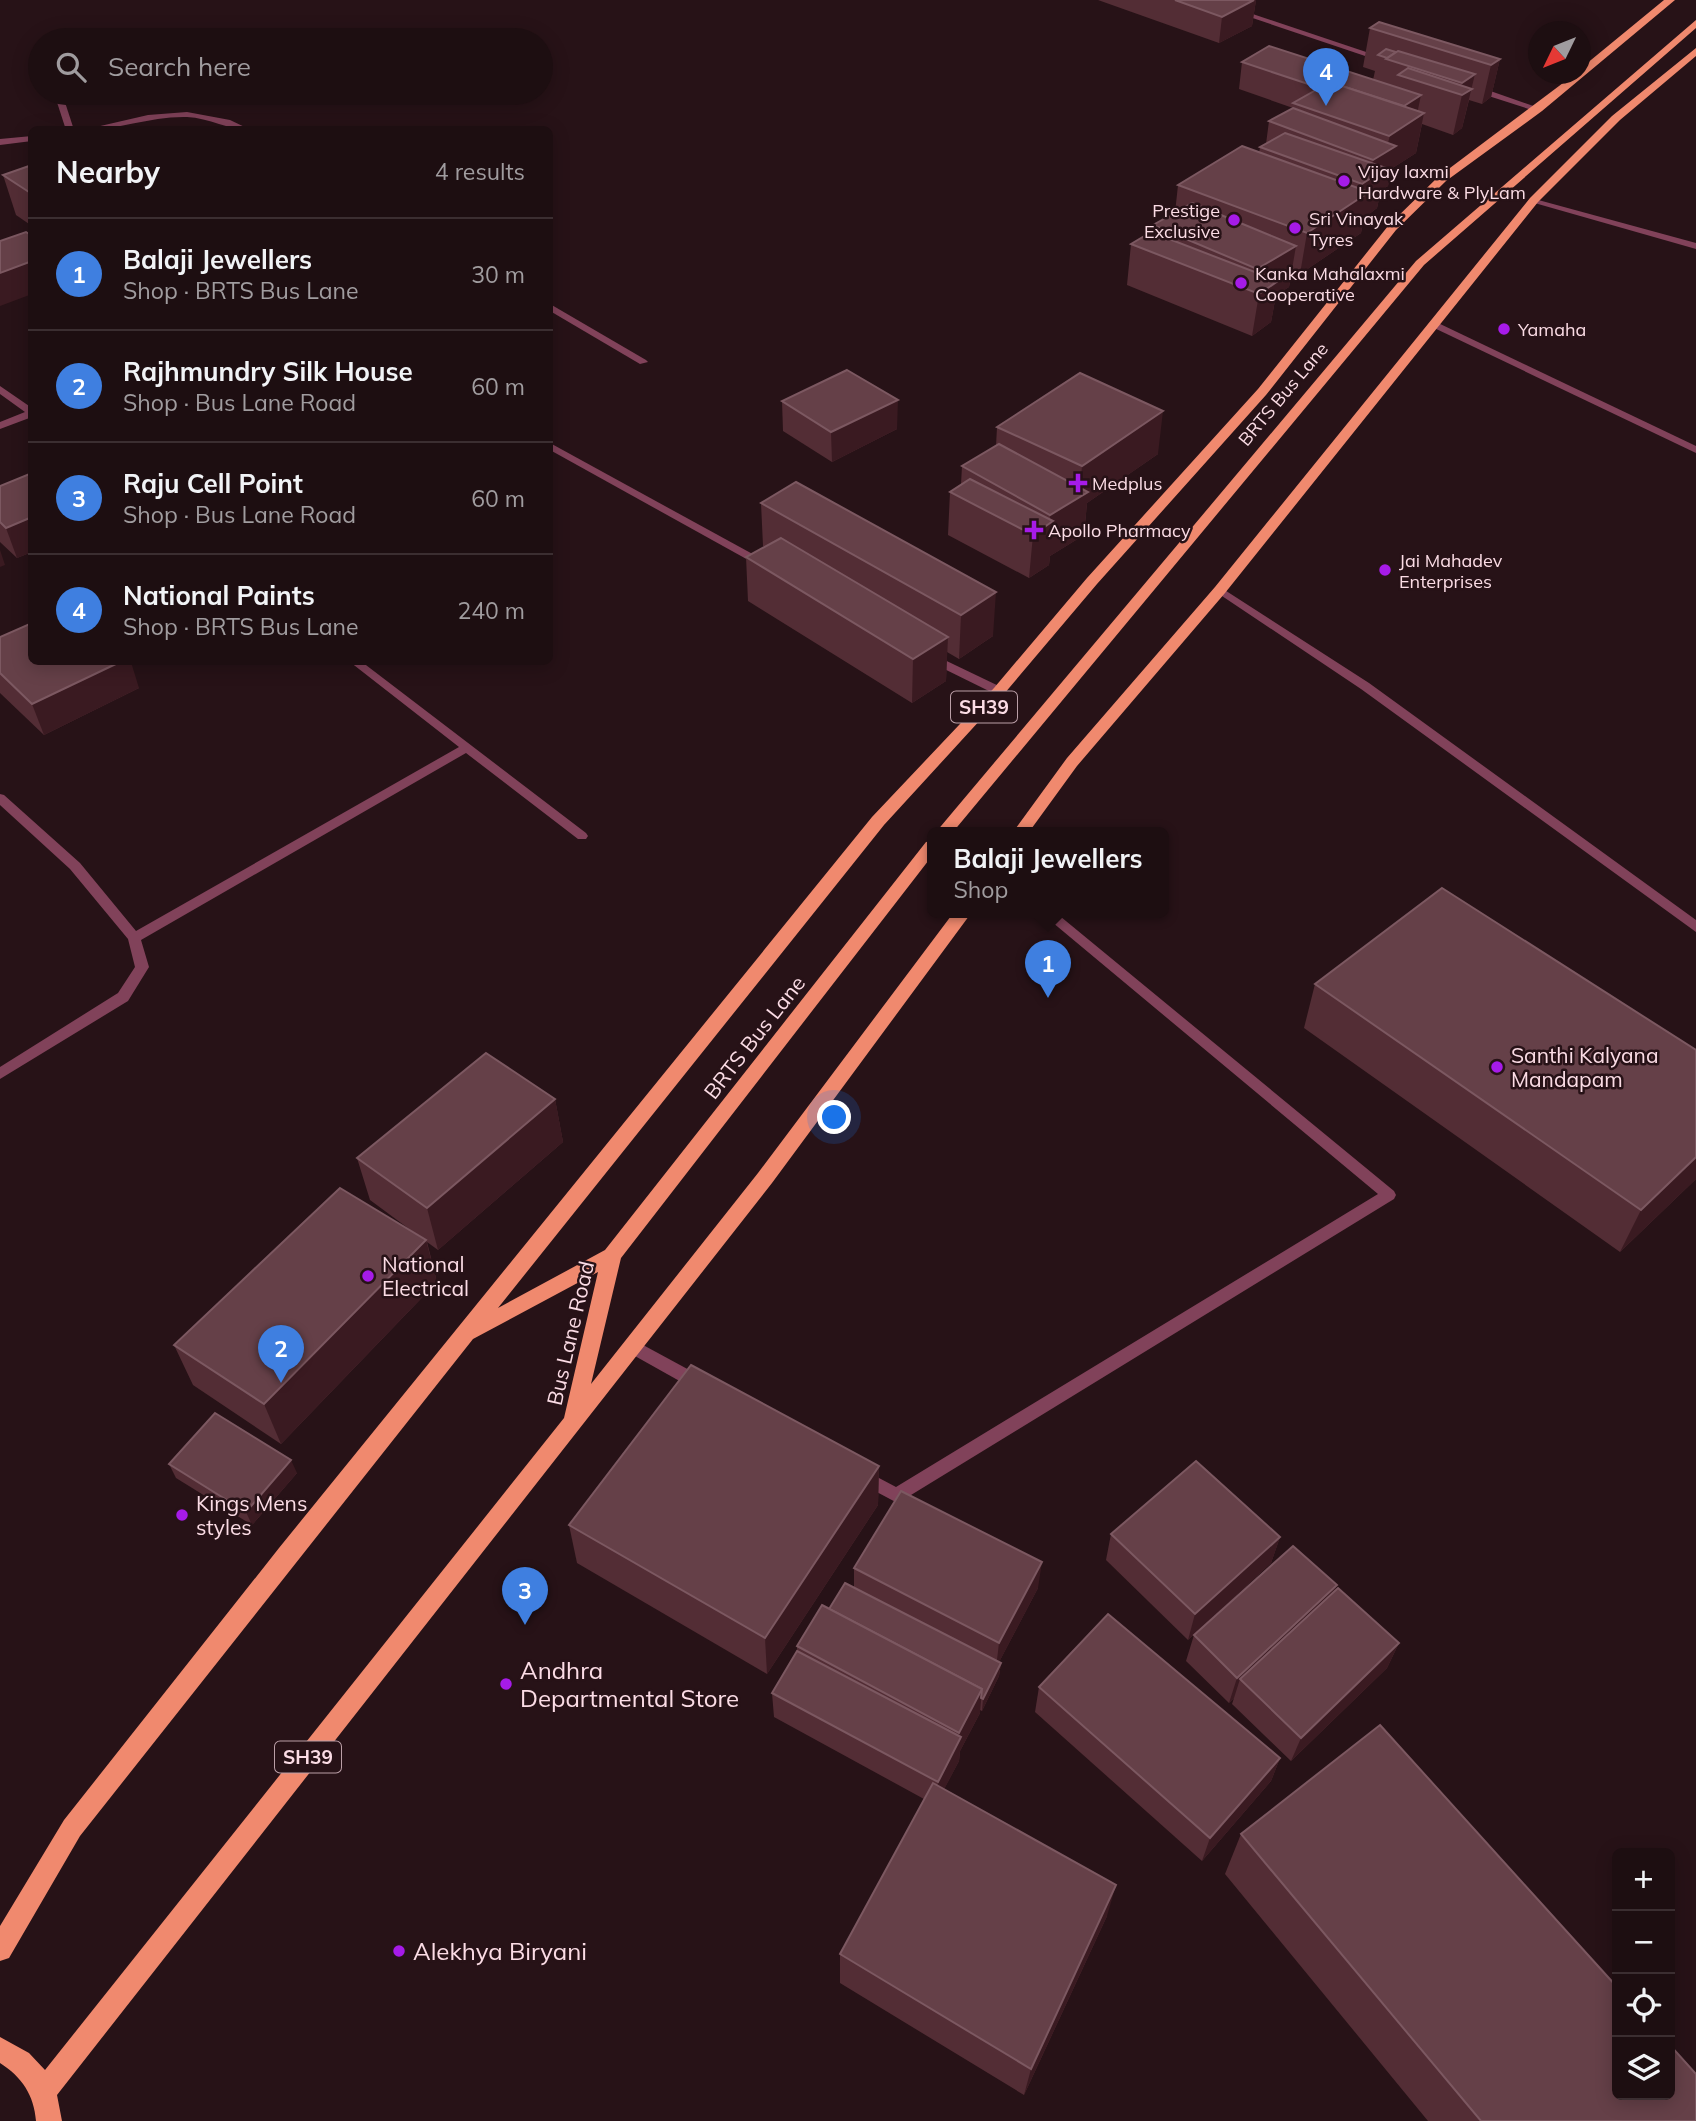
<!DOCTYPE html>
<meta charset="utf-8">
<style>
:root{--surface:#1d0e11;--page:#2a1c1f;--text:#f1f3f6;--muted:#a09c9f;--line:#3b2e31;--accent:#ea580c}
body{margin:0;font-family:Mulish,sans-serif;background:var(--page);color:var(--text)}
.controls{position:absolute;right:21px;bottom:21px;display:grid;overflow:hidden;border-radius:10px;box-shadow:0 4px 18px #0003}
.controls button{width:63px;height:63px;display:grid;place-items:center;padding:0;border:0;border-bottom:2px solid var(--line);background:var(--surface);color:var(--text);font:35px sans-serif}
.compass{position:absolute;left:1528px;top:21px;width:63px;height:63px;border-radius:50%;background:var(--surface);box-shadow:0 4px 18px #0003;rotate:227deg}
.you{position:absolute;left:835px;top:1118px;width:24px;height:24px;margin:-18px;border:5px solid #fff;border-radius:50%;background:#1a73e8;box-shadow:0 0 0 10px #1a73e833}
.badge{display:grid;place-items:center;width:46px;height:46px;border-radius:50%;background:var(--accent);color:#fff;font-size:23px;font-weight:700}
.pin{position:absolute;translate:-50% -58px;filter:drop-shadow(0 2px 4px #0008)}
.pin::after{content:'';position:absolute;top:37px;width:24px;height:21px;background:inherit;clip-path:polygon(0 0,100% 0,50% 100%)}
.popup{position:absolute;left:927px;top:827px;width:242px;height:91px;box-sizing:border-box;display:grid;place-content:center;border-radius:10px;background:var(--surface);filter:drop-shadow(0 2px 5px #0005);font-size:23px;white-space:nowrap;color:var(--muted)}
.popup b{font-size:26px;color:var(--text)}
.popup::after{content:'';position:absolute;left:50%;top:100%;margin-left:-14px;border:14px solid transparent;border-top-color:var(--surface)}
.list{margin:0;padding:0;list-style:none}
h2{display:flex;justify-content:space-between;align-items:center;height:91px;margin:0;padding:0 28px;font-size:30px}
h2 small{font-size:23px;font-weight:400;color:var(--muted)}
.list li{display:grid;grid-template-columns:46px 1fr auto;gap:21px;align-items:center;box-sizing:border-box;height:112px;padding:0 28px;border-top:2px solid var(--line)}
.list b{display:block;font-size:26px;white-space:nowrap}
.list p{margin:0;font-size:23px;white-space:nowrap;color:var(--muted)}
.list em{font-size:23px;font-style:normal;color:var(--muted)}
.icon{flex:none;width:38px;height:38px;fill:none;stroke:currentColor;stroke-width:2;stroke-linecap:round;stroke-linejoin:round}
.map{position:relative;flex:none;width:1696px;height:2121px;overflow:hidden}
.search{position:absolute;background:var(--surface);box-shadow:0 4px 18px #0003;left:28px;top:28px;width:525px;height:77px;display:flex;align-items:center;gap:18px;box-sizing:border-box;padding:0 24px;border-radius:38px;color:var(--muted);font-size:26px}
.panel{position:absolute;background:var(--surface);box-shadow:0 4px 18px #0003;left:28px;top:126px;width:525px;height:539px;border-radius:10px}
.map>svg:first-child{display:block}
.lines{fill:none;stroke-linecap:round;stroke-linejoin:round}
.minor{fill:#81425a;fill-rule:evenodd}
.primary{fill:#f0896e;fill-rule:evenodd}
.wall{fill:#532d35}
.shaded-wall{fill:#3a1a21}
.building{fill:#654048;stroke:#7c5861;stroke-width:2}
.poi-dot{fill:#a61be8;stroke:#271217;stroke-width:2.5}
.labels{text-anchor:middle;dominant-baseline:central;stroke-width:5;stroke-linejoin:round;paint-order:stroke}
.far-poi-label{font-size:18px;fill:#fbdce5;stroke:#271217;text-anchor:start}
.far-street-label{font-size:18px;fill:#fbdce5;stroke:#271217}
.shield{fill:#271217;stroke:#bb9fa7;stroke-width:2}
.shield-label{font-size:19px;font-weight:bold;fill:#fbdce5}
.street-label{font-size:21px;fill:#fbdce5;stroke:#271217}
.poi-label{font-size:21px;fill:#fbdce5;stroke:#271217;text-anchor:start}
.near-poi-label{font-size:24px;fill:#fbdce5;stroke:#271217;text-anchor:start}
</style>
<div class="map">
<svg width="1696" height="2121" viewBox="0 0 1696 2121">
<rect width="100%" height="100%" fill="#271217"/>
<g class="lines">
<g class="minor">
<polygon points="1199,0 1211,0 1387,59 1380,61"/>
<polygon points="1473,87 1479,87 1542,109 1535,111 1473,91"/>
<polygon points="54,93 62,93 74,130 66,130"/>
<path d="M187,112L230,120L251,130C229,130 209,118 187,117C151,116 118,130 83,130L148,115Z"/>
<polygon points="32,136 32,141 0,145 0,139"/>
<polygon points="1531,198 1696,243 1696,249 1531,202"/>
<polygon points="550,304 646,360 648,362 640,364 550,311"/>
<polygon points="1430,322 1436,322 1696,446 1696,453 1430,326"/>
<polygon points="0,386 32,408 32,417 0,429 0,422 25,412 0,394"/>
<polygon points="550,443 767,562 768,564 767,566 759,566 550,450"/>
<polygon points="1220,587 1369,683 1696,920 1696,932 1361,689 1216,592 1214,590"/>
<polygon points="930,653 1003,688 1005,691 999,695 995,694 926,660 924,657"/>
<polygon points="350,662 362,662 586,833 588,836 586,839 578,839 466,753 141,940 149,967 128,1001 0,1079 0,1067 118,993 135,967 128,939 70,869 0,805 0,794 4,795 80,863 136,931 459,747"/>
<polygon points="1040,912 1055,912 1394,1191 1396,1195 1394,1199 911,1495 913,1500 911,1505 905,1507 856,1481 854,1476 856,1471 862,1469 896,1487 1378,1194"/>
<polygon points="632,1339 704,1378 706,1383 704,1388 698,1390 692,1388 626,1351 624,1346 626,1341"/>
</g>
<g class="primary">
<path d="M1664,0H1675L1542,111L1446,181L1396,230L1266,395L1097,584L1004,694L884,825L498,1308L605,1250L926,842L932,841V856L621,1258L591,1384L758,1173L954,912H971L969,916L772,1183L57,2095L62,2121H36C34,2095 22,2077 0,2063V2037L29,2053L45,2070L564,1418L598,1272L473,1339L80,1836L9,1958L0,1961V1926L64,1820L279,1548L872,817L994,688L1087,578L1258,389L1388,226L1438,177L1575,74H1580V69Z"/>
<polygon points="1696,20 1696,28 1424,265 953,832 936,832 1416,261"/>
<polygon points="1696,48 1696,56 1620,120 1538,202 1225,593 1077,766 1029,832 1013,832 1067,758 1215,587 1530,198 1612,116"/>
</g>
</g>
<g class="wall">
<polygon points="1098,0 1256,0 1252,26 1219,43"/>
<polygon points="1370,28 1500,59 1491,97 1482,104 1469,100 1462,128 1453,135 1422,124 1416,153 1391,169 1388,186 1381,190 1377,208 1364,218 1361,233 1300,274 1292,271 1289,287 1276,295 1271,322 1252,336 1127,285 1131,244 1153,232 1153,225 1175,213 1178,185 1259,153 1260,147 1266,144 1269,121 1293,108 1239,89 1242,62 1373,80 1375,71 1363,67"/>
<polygon points="32,165 32,226 16,215 3,175"/>
<polygon points="782,401 897,429 832,462 783,431"/>
<polygon points="997,427 1158,454 1087,503 1084,535 1050,556 1049,565 1029,578 948,535 950,492 961,484 962,466 996,446"/>
<polygon points="32,473 32,552 17,558 0,542 0,486"/>
<polygon points="796,482 993,636 959,659 947,652 946,681 912,703 748,601 746,557 764,547 763,546 761,503"/>
<polygon points="0,637 139,688 44,735 0,693"/>
<polygon points="1315,984 1696,1179 1620,1252 1304,1028"/>
<polygon points="555,1099 563,1142 438,1250 427,1242 437,1282 281,1444 193,1385 174,1345 416,1234 370,1200 357,1158"/>
<polygon points="169,1464 297,1473 252,1525 176,1478"/>
<polygon points="879,1466 878,1505 767,1674 577,1563 569,1525"/>
<polygon points="1111,1534 1280,1537 1271,1563 1188,1640 1106,1560"/>
<polygon points="854,1568 1038,1588 999,1662 1001,1663 999,1676 982,1711 980,1710 980,1713 960,1751 959,1761 944,1789 1107,1916 1024,2095 840,1983 840,1954 924,1799 774,1717 772,1693 797,1652 797,1646 829,1609 854,1587"/>
<polygon points="1335,1592 1399,1643 1387,1668 1291,1761 1232,1704 1234,1698 1229,1703 1186,1661 1194,1635"/>
<polygon points="1039,1687 1280,1758 1271,1781 1202,1861 1035,1712"/>
<polygon points="1241,1834 1696,2121 1428,2121 1225,1874"/>
</g>
<g class="shaded-wall">
<polygon points="1254,0 1256,0 1252,26 1219,43 1222,17"/>
<polygon points="1500,59 1491,97 1482,104 1491,65"/>
<polygon points="1475,74 1462,128 1453,135 1462,95 1460,95 1462,83"/>
<polygon points="1421,95 1416,119 1424,113 1416,153 1391,169 1388,186 1381,190 1377,208 1364,218 1361,233 1300,274 1307,233 1359,199 1362,184 1369,179 1373,160 1386,152 1395,113"/>
<polygon points="1296,246 1289,287 1276,295 1271,322 1252,336 1259,294 1254,292 1257,269"/>
<polygon points="32,261 32,294 0,306 0,273"/>
<polygon points="898,400 897,429 832,462 831,432"/>
<polygon points="1163,411 1158,454 1087,503 1084,535 1050,556 1049,565 1029,578 1033,535 1050,523 1050,515 1079,498 1082,466"/>
<polygon points="32,517 32,552 17,558 6,528"/>
<polygon points="0,550 5,565 0,567"/>
<polygon points="996,592 993,636 959,659 961,615"/>
<polygon points="948,637 946,681 912,703 913,659"/>
<polygon points="120,662 131,662 139,688 44,735 32,704"/>
<polygon points="555,1099 563,1142 438,1250 427,1208"/>
<polygon points="1696,1157 1696,1179 1620,1252 1641,1210"/>
<polygon points="426,1240 437,1282 281,1444 264,1404"/>
<polygon points="291,1460 297,1473 252,1525 246,1512"/>
<polygon points="879,1466 878,1505 767,1674 765,1638"/>
<polygon points="1280,1537 1271,1563 1188,1640 1195,1614"/>
<polygon points="1042,1562 1038,1588 996,1668 999,1643"/>
<polygon points="1337,1585 1327,1611 1240,1679 1234,1698 1229,1703 1237,1678"/>
<polygon points="1399,1643 1387,1668 1291,1761 1301,1738"/>
<polygon points="1001,1663 999,1676 982,1711 983,1699"/>
<polygon points="982,1689 980,1713 960,1751 959,1761 936,1805 938,1782 958,1743 959,1733"/>
<polygon points="1280,1758 1271,1781 1202,1861 1210,1838"/>
<polygon points="1116,1885 1107,1916 1024,2095 1031,2069"/>
</g>
<g class="building">
<polygon points="1175,0 1254,0 1222,17"/>
<polygon points="1379,22 1500,59 1491,65 1370,28"/>
<polygon points="1269,46 1421,95 1404,106 1330,82 1320,88 1242,62"/>
<polygon points="1386,49 1396,52 1387,58 1378,55"/>
<polygon points="1398,51 1475,74 1462,83 1386,59"/>
<polygon points="1408,68 1472,89 1462,95 1398,75"/>
<polygon points="1330,82 1424,113 1389,136 1293,103"/>
<polygon points="1293,108 1396,146 1373,160 1269,121"/>
<polygon points="1285,133 1386,168 1362,184 1260,147"/>
<polygon points="1242,146 1369,192 1307,233 1178,185"/>
<polygon points="32,165 32,194 3,175"/>
<polygon points="1192,203 1296,246 1257,269 1153,225"/>
<polygon points="26,232 32,236 32,261 0,273 0,241"/>
<polygon points="1151,232 1278,281 1259,294 1131,244"/>
<polygon points="847,370 898,400 831,432 782,401"/>
<polygon points="1080,373 1163,411 1082,466 997,427"/>
<polygon points="999,444 1088,492 1050,515 962,466"/>
<polygon points="32,473 32,517 6,528 0,522 0,486"/>
<polygon points="970,479 1053,521 1033,535 950,492"/>
<polygon points="796,482 996,592 961,615 761,503"/>
<polygon points="781,538 948,637 913,659 746,557"/>
<polygon points="32,623 32,662 120,662 32,704 0,673 0,637"/>
<polygon points="1442,888 1696,1050 1696,1157 1641,1210 1315,984"/>
<polygon points="486,1053 555,1099 427,1208 357,1158"/>
<polygon points="340,1188 426,1240 264,1404 174,1345"/>
<polygon points="691,1365 879,1466 765,1638 569,1525"/>
<polygon points="215,1413 291,1460 246,1512 169,1464"/>
<polygon points="1196,1461 1280,1537 1195,1614 1111,1534"/>
<polygon points="901,1491 1042,1562 999,1643 854,1568"/>
<polygon points="1293,1546 1337,1585 1237,1678 1194,1635"/>
<polygon points="845,1583 1001,1663 983,1699 981,1698 982,1689 829,1609"/>
<polygon points="1338,1588 1399,1643 1301,1738 1240,1679"/>
<polygon points="822,1605 982,1689 959,1733 797,1646"/>
<polygon points="1108,1614 1280,1758 1210,1838 1039,1687"/>
<polygon points="797,1651 961,1737 938,1782 772,1693"/>
<polygon points="1380,1725 1617,1987 1617,2095 1670,2095 1670,2045 1696,2074 1696,2121 1481,2121 1241,1834"/>
<polygon points="933,1783 1116,1885 1031,2069 840,1954"/>
</g>
<g class="poi-dot">
<circle cx="1344" cy="181" r="7"/>
<circle cx="1234" cy="220" r="7"/>
<circle cx="1295" cy="228" r="7"/>
<circle cx="1241" cy="283" r="7"/>
<circle cx="1504" cy="329" r="7"/>
<path d="M1074.5 472.5h7v7h7v7h-7v7h-7v-7h-7v-7h7z"/>
<path d="M1030.5 519.5h7v7h7v7h-7v7h-7v-7h-7v-7h7z"/>
<circle cx="1385" cy="570" r="7"/>
<circle cx="1497" cy="1067" r="7"/>
<circle cx="368" cy="1276" r="7"/>
<circle cx="182" cy="1515" r="7"/>
<circle cx="506" cy="1684" r="7"/>
<circle cx="399" cy="1951" r="7"/>
</g>
<g class="labels">
<g class="far-poi-label">
<text x="1358" y="171">Vijay laxmi<tspan x="1358" dy="21">Hardware &amp; PlyLam</tspan></text>
<text x="1220" y="210" text-anchor="end">Prestige<tspan x="1220" dy="21">Exclusive</tspan></text>
<text x="1309" y="218">Sri Vinayak<tspan x="1309" dy="21">Tyres</tspan></text>
<text x="1255" y="273">Kanka Mahalaxmi<tspan x="1255" dy="21">Cooperative</tspan></text>
<text x="1518" y="329">Yamaha</text>
<text x="1092" y="483">Medplus</text>
<text x="1048" y="530">Apollo Pharmacy</text>
<text x="1399" y="560">Jai Mahadev<tspan x="1399" dy="21">Enterprises</tspan></text>
</g>
<g class="far-street-label">
<text transform="translate(1283 394) rotate(-50)">BRTS Bus Lane</text>
</g>
<g class="shield">
<rect x="951" y="691.5" width="66" height="31" rx="5"/>
<rect x="275" y="1741.5" width="66" height="31" rx="5"/>
</g>
<g class="shield-label">
<text x="984" y="707">SH39</text>
<text x="308" y="1757">SH39</text>
</g>
<g class="street-label">
<text transform="translate(754 1037) rotate(-52)">BRTS Bus Lane</text>
<text transform="translate(570 1333) rotate(-77)">Bus Lane Road</text>
</g>
<g class="poi-label">
<text x="1511" y="1055">Santhi Kalyana<tspan x="1511" dy="24">Mandapam</tspan></text>
<text x="382" y="1264">National<tspan x="382" dy="24">Electrical</tspan></text>
<text x="196" y="1503">Kings Mens<tspan x="196" dy="24">styles</tspan></text>
</g>
<g class="near-poi-label">
<text x="520" y="1670">Andhra<tspan x="520" dy="28">Departmental Store</tspan></text>
<text x="413" y="1951">Alekhya Biryani</text>
</g>
</g>
</svg>
<div class="controls">
<button>+</button>
<button>−</button>
<button><svg class="icon" aria-label="locate" viewBox="0 0 24 24"><circle cx="12" cy="12" r="6"/><path d="M12 2v4M12 18v4M2 12h4M18 12h4"/></svg></button>
<button><svg class="icon" aria-label="layers" viewBox="0 0 24 24"><path d="M12 4l9 5-9 5-9-5zM3 14l9 5 9-5"/></svg></button>
</div>
<svg class="compass" viewBox="-18 -18 36 36"><path d="M0-13l5 13h-10z" fill="#e53935"/><path d="M0 13l5-13h-10z" fill="#a09c9f"/></svg>
<div class="you"></div>
<div class="pin badge" style="left:1048px;top:998px;background:#3f7fe0">1</div>
<div class="popup"><b>Balaji Jewellers</b>Shop</div>
<div class="pin badge" style="left:281px;top:1383px;background:#3f7fe0">2</div>
<div class="pin badge" style="left:525px;top:1625px;background:#3f7fe0">3</div>
<div class="pin badge" style="left:1326px;top:106px;background:#3f7fe0">4</div>
<div class="search"><svg class="icon" aria-label="search" viewBox="0 0 24 24"><circle cx="10" cy="10" r="6"/><path d="M15 15l6 6"/></svg>Search here</div>
<section class="panel">
<h2>Nearby<small>4 results</small></h2>
<ul class="list">
<li><span class="badge" style="background:#3f7fe0">1</span><div><b>Balaji Jewellers</b><p>Shop · BRTS Bus Lane</p></div><em>30 m</em></li>
<li><span class="badge" style="background:#3f7fe0">2</span><div><b>Rajhmundry Silk House</b><p>Shop · Bus Lane Road</p></div><em>60 m</em></li>
<li><span class="badge" style="background:#3f7fe0">3</span><div><b>Raju Cell Point</b><p>Shop · Bus Lane Road</p></div><em>60 m</em></li>
<li><span class="badge" style="background:#3f7fe0">4</span><div><b>National Paints</b><p>Shop · BRTS Bus Lane</p></div><em>240 m</em></li>
</ul>
</section>
</div>
